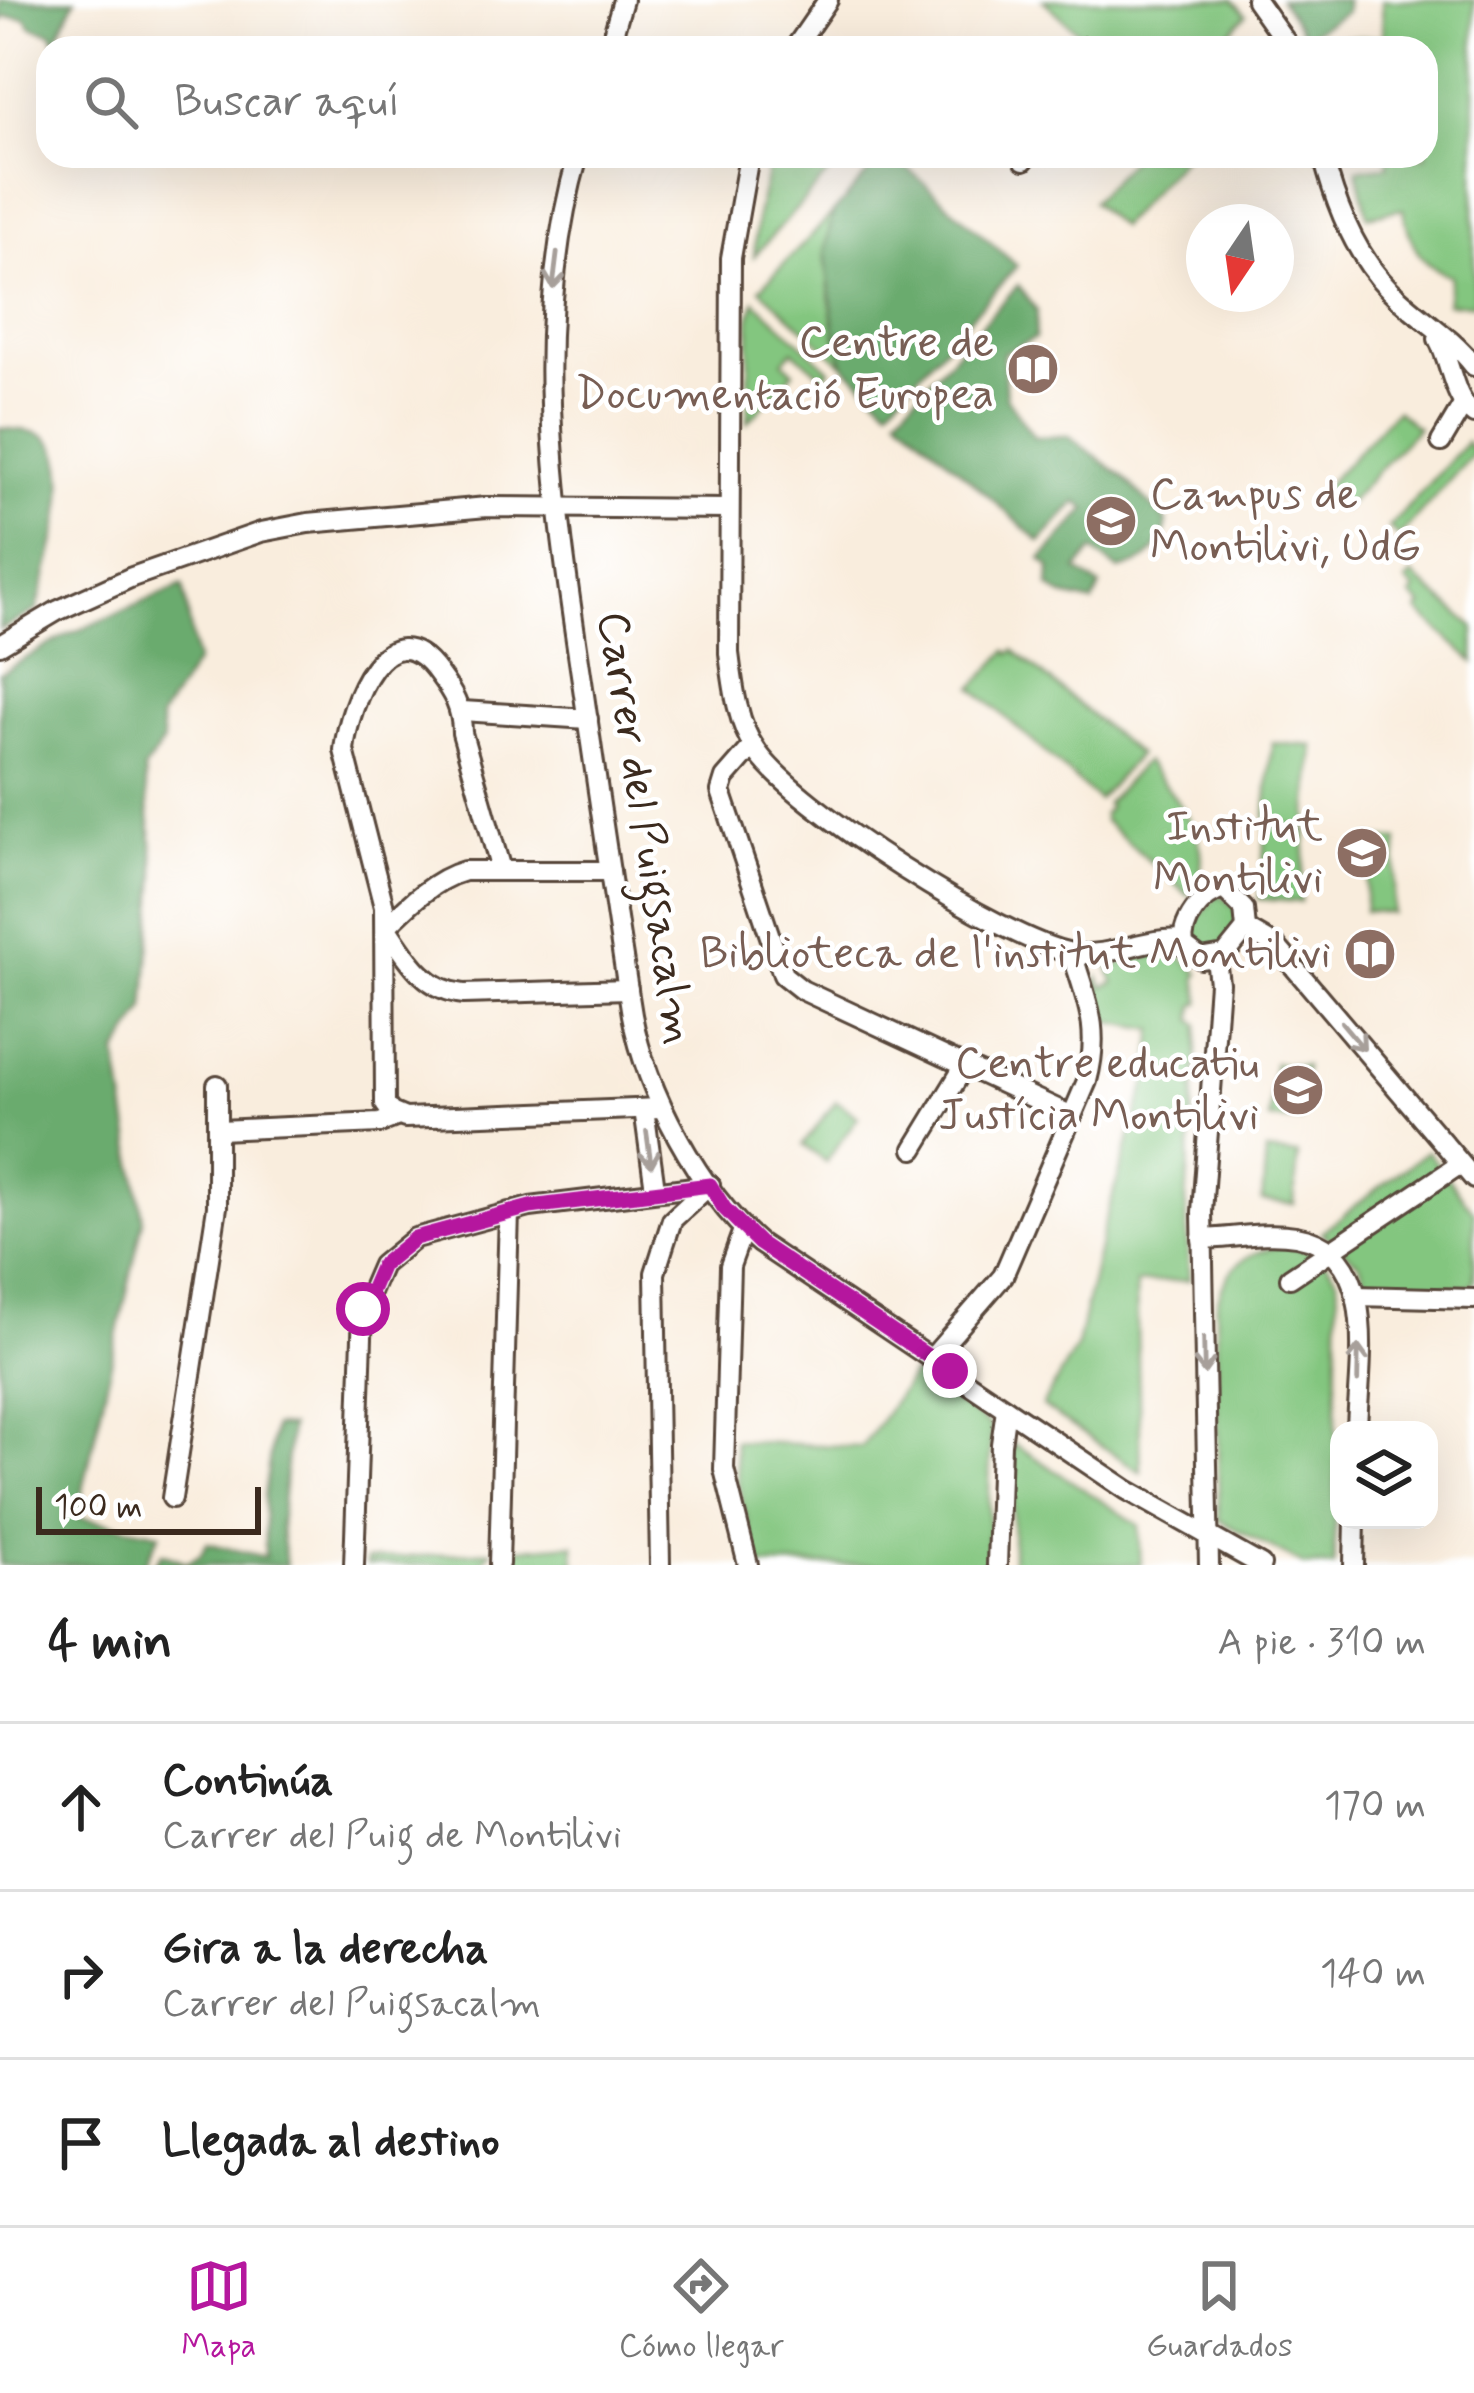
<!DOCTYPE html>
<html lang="es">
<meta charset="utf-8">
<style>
:root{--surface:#fff;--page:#f2f2f2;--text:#222;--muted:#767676;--line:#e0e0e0;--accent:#b5179e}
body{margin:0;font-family:Mynerve,sans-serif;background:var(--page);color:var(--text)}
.controls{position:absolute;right:36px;bottom:36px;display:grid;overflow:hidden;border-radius:24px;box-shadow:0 12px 48px #0002}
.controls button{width:108px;height:108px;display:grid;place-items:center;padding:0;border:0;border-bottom:3px solid var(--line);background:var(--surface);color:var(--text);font:60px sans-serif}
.compass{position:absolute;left:1186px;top:204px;width:108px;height:108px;border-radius:50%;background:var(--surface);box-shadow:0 12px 48px #0002;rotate:193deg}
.scale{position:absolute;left:36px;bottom:30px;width:225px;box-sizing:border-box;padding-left:12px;border:6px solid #3b2a1e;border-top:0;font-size:33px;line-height:42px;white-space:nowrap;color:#3b2a1e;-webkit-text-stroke:9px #fff;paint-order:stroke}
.stop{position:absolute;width:36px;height:36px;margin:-27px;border:9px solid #b5179e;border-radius:50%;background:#fff}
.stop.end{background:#b5179e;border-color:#fff;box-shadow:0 3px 12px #0008}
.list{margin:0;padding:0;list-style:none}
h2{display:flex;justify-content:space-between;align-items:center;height:156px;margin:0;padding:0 48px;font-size:51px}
h2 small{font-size:39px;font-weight:400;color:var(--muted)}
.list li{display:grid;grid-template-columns:78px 1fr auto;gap:36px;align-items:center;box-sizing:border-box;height:168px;padding:0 48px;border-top:3px solid var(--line)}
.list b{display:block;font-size:45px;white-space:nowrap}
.list p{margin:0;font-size:39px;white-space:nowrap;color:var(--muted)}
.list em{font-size:39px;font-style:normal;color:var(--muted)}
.icon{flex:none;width:66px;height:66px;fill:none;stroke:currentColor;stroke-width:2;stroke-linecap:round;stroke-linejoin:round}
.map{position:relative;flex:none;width:1474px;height:1565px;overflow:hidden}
.search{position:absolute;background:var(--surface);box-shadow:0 12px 48px #0002;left:36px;right:36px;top:36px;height:132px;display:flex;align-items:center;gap:30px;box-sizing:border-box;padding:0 42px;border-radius:36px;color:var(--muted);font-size:45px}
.sheet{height:660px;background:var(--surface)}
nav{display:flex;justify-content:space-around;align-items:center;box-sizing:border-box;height:168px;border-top:3px solid var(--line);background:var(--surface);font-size:33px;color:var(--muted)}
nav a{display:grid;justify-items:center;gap:6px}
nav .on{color:var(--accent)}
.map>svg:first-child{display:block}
.green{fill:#83c67f;stroke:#5f784e;stroke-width:3}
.forest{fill:#6aab6e;stroke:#526a46;stroke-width:3}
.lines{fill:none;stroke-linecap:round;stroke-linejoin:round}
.street-casing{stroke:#58473b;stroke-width:24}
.street{stroke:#fff;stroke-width:18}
.oneway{stroke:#a79f9a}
.route{stroke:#b5179e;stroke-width:15}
.labels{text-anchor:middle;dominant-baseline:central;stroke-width:9;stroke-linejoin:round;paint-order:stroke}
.education-label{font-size:45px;fill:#785e54;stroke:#fff;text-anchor:end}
.street-label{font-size:45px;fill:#3b2a1e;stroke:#fff}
</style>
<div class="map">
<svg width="1474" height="1565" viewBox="0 0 1474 1565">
<rect width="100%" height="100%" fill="#fff"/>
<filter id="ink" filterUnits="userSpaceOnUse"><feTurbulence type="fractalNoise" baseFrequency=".00833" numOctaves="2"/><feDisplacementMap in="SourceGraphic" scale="24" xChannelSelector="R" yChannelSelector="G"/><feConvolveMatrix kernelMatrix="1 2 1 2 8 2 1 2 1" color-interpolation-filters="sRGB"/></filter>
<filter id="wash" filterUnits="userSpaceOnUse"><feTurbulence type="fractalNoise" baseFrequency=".004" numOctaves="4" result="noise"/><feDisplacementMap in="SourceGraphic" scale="48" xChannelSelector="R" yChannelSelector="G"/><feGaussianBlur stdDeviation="2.7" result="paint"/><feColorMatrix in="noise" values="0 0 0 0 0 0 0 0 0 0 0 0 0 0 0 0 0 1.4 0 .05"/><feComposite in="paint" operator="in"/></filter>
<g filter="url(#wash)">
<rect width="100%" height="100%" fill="#f9eddd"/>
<g class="green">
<polygon points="1043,0 1233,0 1246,15 1215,48 1096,48"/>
<path d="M1382,0H1474V304L1447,303L1451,276C1416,263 1411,243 1403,209L1368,216L1357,169L1388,166L1387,156H1426V48H1345L1344,38L1383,37Z"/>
<polygon points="771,156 844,156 754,256 757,216"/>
<polygon points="1134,156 1184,156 1119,227 1092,202"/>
<path d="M833,213C823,264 829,316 845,366L760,289Z"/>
<polygon points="755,301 830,370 824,377 793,350 783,361 794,372 748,422 750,319"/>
<polygon points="1396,410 1417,428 1343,509 1323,489"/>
<polygon points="1466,442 1474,453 1399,537 1389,528"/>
<polygon points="1412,575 1474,627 1474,662 1418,611 1422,606 1411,596 1415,590 1406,582"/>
<polygon points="1014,650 1138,755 1098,800 973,688 1007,651 1010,654"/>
<polygon points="1272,743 1314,746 1307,827 1265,824"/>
<path d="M1145,761C1174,797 1227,849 1188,895L1104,821L1103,815L1109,807L1106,804Z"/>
<polygon points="1266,827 1307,831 1300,902 1259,899"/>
<polygon points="1370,838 1398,840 1392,913 1364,911"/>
<polygon points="1219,894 1238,910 1238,924 1220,949 1200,950 1190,939 1191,926"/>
<polygon points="1160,953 1182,957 1200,974 1197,977 1201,1002 1195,1006 1193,1020 1199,1025 1186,1201 1189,1280 1136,1283 1141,1472 1042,1406 1077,1346 1104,1225 1147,1082 1154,1030 1104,1021 1096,981 1099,977 1103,987 1114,982 1108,967"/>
<polygon points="1274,1063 1305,1066 1301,1121 1269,1119"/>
<polygon points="836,1101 858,1117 826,1162 803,1145"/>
<polygon points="1427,1151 1474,1212 1474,1282 1466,1287 1368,1285 1359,1263 1321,1232"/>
<polygon points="1266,1152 1298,1155 1294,1204 1262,1201"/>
<path d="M1282,1246C1308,1248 1325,1256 1338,1279L1334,1565H1304L1219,1520L1216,1307C1224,1269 1244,1252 1282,1246Z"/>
<polygon points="913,1374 991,1426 987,1565 758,1565 738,1483 734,1441 862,1447"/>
<polygon points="1013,1443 1139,1525 1141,1565 1012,1565"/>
<polygon points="574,1544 575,1565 517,1565 508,1549"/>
<polygon points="491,1551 480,1565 366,1565 366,1560"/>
</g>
<g class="forest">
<polygon points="0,0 75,0 55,42 52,33 31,27 25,18 5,17 0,22"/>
<polygon points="1280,0 1346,0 1346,12 1305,36"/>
<polygon points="883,156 894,156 1017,266 889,407 845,366 836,337 825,252 833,213"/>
<path d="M1018,285L1037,311L1035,338L1003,353L1006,397L1034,437L1069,436L1122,476L1167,522C1163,549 1145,565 1118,570L1093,550L1077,570L1100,586L1093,603L1063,596L1049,587L1050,567L1042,559L1087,509L1077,502L1040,542L898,415Z"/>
<path d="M0,428C16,430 42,429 53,444C78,481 47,569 37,610L0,630Z"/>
<polygon points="183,585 196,662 160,718 163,742 144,769 156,876 145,1010 117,1054 143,1220 77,1517 160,1533 144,1565 0,1565 0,673 63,637"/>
<polygon points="274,1426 290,1427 280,1525 286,1565 153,1565 162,1553 186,1562 200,1555 207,1543 265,1557 264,1496"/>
</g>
</g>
<g filter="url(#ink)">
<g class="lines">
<g class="street-casing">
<g id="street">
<polyline points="1256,0 1290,48"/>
<polyline points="609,48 623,0"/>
<polyline points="795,48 828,0"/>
<polyline points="1086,48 1087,47"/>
<path d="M578,156C528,329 556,506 582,681C598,792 614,903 632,1015C646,1092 699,1191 759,1243L1127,1490L1261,1565"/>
<path d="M749,156L731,258L729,653C733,685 737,723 756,750C793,807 1005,941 1072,953C1111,959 1145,936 1181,940"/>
<path d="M1323,156C1335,203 1355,255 1390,290C1417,317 1451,336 1474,366"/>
<polyline points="1024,160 1027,156"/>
<path d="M1438,339C1451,361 1453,400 1474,414"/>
<polyline points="1441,442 1463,405"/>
<polyline points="0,645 57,611 132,577 261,532 308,523 487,507 729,509"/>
<polyline points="462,711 588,719"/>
<polyline points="753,746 725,778 721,791 783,975 802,990 1072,1116"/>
<path d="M501,870L462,733C462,708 453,693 438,673C387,603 349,704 344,750L384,907L385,1104L391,1112L405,1118L660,1108"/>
<path d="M610,871H464C434,879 407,906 386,927C407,958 424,990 464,994L628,989"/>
<path d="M1224,889L1244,909L1246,929L1225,955L1201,959L1184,946C1180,923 1201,895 1224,889Z"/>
<polyline points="1246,929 1277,947 1474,1179"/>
<polyline points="644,1109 655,1189"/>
<polyline points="219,1130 380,1123 398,1116"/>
<polyline points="914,1149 964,1067"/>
<polyline points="743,1230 730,1266 724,1469 748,1565"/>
<path d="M1202,1239C1233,1238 1266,1231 1296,1236C1383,1251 1358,1368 1357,1430"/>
<polyline points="1290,1278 1459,1165"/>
<polyline points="1357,1296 1474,1299"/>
<path d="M931,1359L1003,1276L1087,1081C1101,1028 1087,1002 1072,953"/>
<polyline points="172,1498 217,1207 217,1085"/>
<polyline points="499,1564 509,1212"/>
<polyline points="354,1565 363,1309 382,1265 415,1238 530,1207 710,1185"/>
<polyline points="660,1565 655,1273 672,1220 710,1185"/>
<polyline points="997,1565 1001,1444 1006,1409"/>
<polyline points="1209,1565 1202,1212 1219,983 1216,959"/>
<polyline points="1354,1565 1355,1520"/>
</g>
</g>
<use href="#street" class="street"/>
</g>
<defs><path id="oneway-shaft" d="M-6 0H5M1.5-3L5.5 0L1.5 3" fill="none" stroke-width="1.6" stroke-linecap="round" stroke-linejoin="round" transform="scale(3)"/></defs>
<g class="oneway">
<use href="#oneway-shaft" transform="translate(555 271) rotate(97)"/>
<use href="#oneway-shaft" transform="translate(1353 1036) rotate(50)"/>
<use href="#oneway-shaft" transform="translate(649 1149) rotate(82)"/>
<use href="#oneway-shaft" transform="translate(1204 1356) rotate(89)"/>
<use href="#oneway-shaft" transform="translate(1358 1363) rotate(-89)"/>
</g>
</g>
<g class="lines" filter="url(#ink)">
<polyline class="route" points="363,1309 382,1265 415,1238 530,1207 710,1185 724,1208 759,1243 950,1371"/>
</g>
<defs>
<g id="library-disc" transform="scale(2.7)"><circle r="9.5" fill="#8d6e63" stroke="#fff"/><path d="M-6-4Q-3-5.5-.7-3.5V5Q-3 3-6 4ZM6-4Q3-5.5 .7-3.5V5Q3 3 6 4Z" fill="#fff"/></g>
<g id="university-disc" transform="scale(2.7)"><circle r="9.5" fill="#8d6e63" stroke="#fff"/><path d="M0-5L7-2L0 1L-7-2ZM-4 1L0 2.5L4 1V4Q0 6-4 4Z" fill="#fff"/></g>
<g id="school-disc" transform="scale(2.7)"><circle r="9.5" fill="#8d6e63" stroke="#fff"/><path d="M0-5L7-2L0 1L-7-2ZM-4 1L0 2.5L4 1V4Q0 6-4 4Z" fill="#fff"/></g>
</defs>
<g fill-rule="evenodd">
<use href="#library-disc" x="1033" y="369"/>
<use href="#university-disc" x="1111" y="521"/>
<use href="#school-disc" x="1362" y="853"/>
<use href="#library-disc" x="1370" y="954"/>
<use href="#school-disc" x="1298" y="1090"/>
</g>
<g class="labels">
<g class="education-label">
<text x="994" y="343">Centre de<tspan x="994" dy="52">Documentació Europea</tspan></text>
<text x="1150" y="495" text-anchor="start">Campus de<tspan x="1150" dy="52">Montilivi, UdG</tspan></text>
<text x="1323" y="827">Institut<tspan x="1323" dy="52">Montilivi</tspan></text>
<text x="1331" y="954">Biblioteca de l'institut Montilivi</text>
<text x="1259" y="1064">Centre educatiu<tspan x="1259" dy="52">Justícia Montilivi</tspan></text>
</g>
<g class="street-label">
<text transform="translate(645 828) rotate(81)">Carrer del Puigsacalm</text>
</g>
</g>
</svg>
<div class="controls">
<button><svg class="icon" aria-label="layers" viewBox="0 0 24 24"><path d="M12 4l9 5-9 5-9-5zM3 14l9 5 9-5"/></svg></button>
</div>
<svg class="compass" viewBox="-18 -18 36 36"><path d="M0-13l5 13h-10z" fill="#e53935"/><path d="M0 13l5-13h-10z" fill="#767676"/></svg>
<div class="scale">100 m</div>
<div class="stop" style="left:363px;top:1309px"></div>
<div class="stop end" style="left:950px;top:1371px"></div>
<div class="search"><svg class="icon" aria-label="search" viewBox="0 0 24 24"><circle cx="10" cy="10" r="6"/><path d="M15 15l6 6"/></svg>Buscar aquí</div>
</div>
<section class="sheet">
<h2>4 min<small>A pie · 310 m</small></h2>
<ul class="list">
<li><svg class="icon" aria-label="ahead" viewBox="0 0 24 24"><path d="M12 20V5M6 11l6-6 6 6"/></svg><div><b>Continúa</b><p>Carrer del Puig de Montilivi</p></div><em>170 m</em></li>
<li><svg class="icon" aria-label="right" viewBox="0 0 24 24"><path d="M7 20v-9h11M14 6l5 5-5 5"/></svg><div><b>Gira a la derecha</b><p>Carrer del Puigsacalm</p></div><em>140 m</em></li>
<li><svg class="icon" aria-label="arrive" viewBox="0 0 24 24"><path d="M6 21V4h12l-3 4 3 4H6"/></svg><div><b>Llegada al destino</b></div></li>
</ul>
</section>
<nav>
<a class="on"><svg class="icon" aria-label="map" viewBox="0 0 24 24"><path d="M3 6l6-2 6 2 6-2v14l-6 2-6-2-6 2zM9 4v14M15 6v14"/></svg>Mapa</a>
<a><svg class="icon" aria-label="directions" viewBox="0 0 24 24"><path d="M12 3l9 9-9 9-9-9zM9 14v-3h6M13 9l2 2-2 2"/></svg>Cómo llegar</a>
<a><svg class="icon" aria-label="saved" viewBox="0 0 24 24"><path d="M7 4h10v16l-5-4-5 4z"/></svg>Guardados</a>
</nav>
